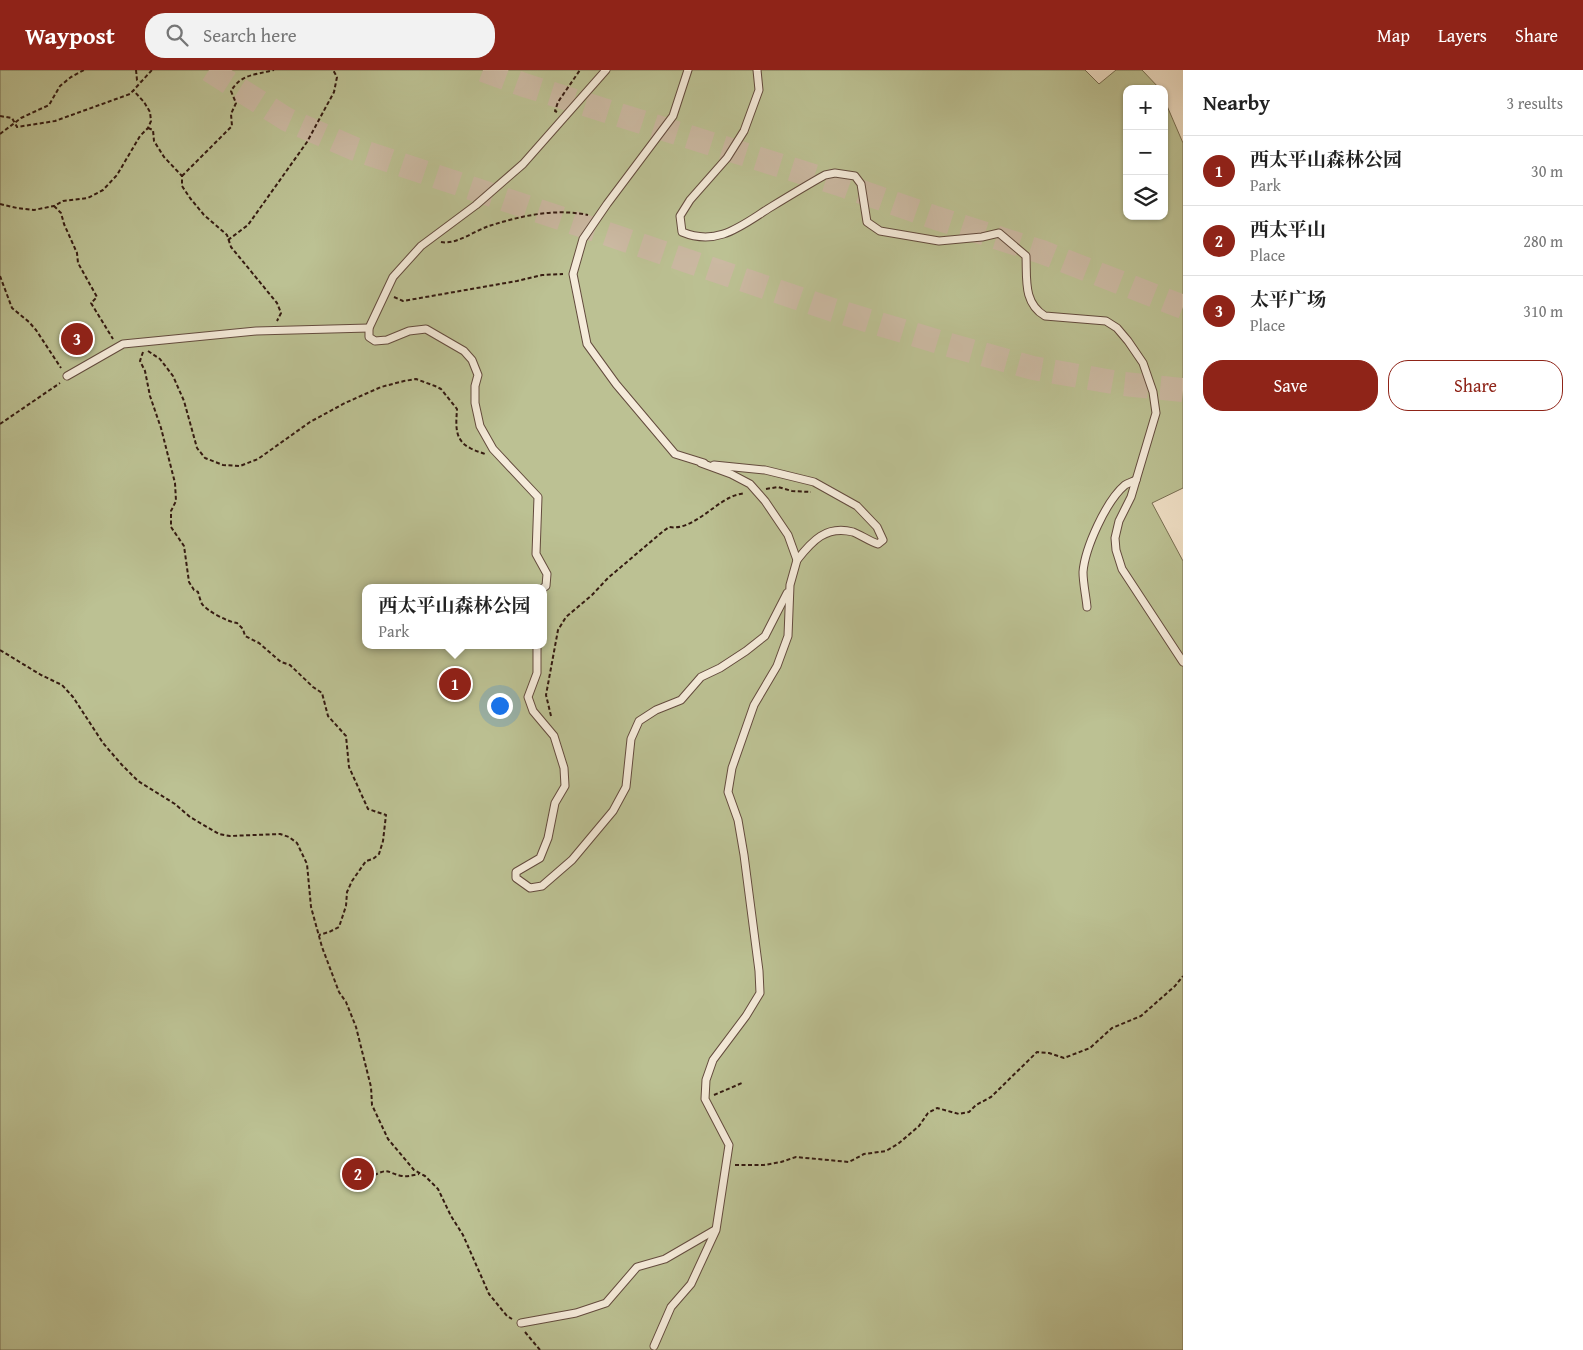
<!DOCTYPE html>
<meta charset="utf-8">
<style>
:root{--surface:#fff;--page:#f2f2f2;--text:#222;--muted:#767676;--line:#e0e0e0;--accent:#8f2418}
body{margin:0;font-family:"Gentium Book Plus","Noto Serif SC",serif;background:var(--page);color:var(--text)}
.controls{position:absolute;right:15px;top:15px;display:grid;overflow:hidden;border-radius:10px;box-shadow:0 1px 4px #0004}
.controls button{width:45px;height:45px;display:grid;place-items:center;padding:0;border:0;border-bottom:1px solid var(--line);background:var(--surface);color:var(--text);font:25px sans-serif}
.you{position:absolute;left:499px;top:635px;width:18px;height:18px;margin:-12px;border:4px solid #fff;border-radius:50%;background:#1a73e8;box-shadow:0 0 0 8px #1a73e833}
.badge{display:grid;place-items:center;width:32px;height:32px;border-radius:50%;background:var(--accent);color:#fff;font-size:16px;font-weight:700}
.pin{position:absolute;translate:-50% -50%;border:2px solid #fff;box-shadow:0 1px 5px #0006}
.popup{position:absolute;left:362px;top:514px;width:185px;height:65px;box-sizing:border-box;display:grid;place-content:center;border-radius:10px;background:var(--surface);filter:drop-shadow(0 1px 4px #0005);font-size:16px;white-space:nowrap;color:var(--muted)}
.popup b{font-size:19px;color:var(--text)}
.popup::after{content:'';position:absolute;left:50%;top:100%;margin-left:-10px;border:10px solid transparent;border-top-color:var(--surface)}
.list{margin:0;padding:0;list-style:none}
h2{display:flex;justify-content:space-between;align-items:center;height:65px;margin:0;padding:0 20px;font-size:21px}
h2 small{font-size:16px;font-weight:400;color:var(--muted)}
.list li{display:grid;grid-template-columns:32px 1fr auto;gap:15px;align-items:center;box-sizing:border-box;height:70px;padding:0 20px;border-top:1px solid var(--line)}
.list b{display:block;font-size:19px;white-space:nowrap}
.list p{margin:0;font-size:16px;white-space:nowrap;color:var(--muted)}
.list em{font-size:16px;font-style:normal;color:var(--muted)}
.actions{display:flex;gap:10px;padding:15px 20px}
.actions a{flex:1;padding:11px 0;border:1px solid var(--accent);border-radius:20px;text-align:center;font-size:18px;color:var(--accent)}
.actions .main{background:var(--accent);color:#fff}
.icon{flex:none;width:28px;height:28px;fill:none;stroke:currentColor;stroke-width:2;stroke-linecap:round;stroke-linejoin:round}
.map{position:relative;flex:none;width:1183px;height:1280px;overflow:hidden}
header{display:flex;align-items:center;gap:30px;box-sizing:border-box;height:70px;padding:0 25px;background:var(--accent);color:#fff}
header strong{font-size:24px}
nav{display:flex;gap:28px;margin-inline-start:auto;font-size:18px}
.search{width:350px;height:45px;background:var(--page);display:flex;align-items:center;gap:12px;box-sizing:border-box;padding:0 18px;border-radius:20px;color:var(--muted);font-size:19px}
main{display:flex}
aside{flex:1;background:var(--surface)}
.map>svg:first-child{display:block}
.green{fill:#bcc193;stroke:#786e52;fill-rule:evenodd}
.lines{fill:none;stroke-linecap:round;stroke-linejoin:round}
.trunk-tunnel{stroke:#cbb9a2;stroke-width:24;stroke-dasharray:24 12;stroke-linecap:butt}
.service-casing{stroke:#644c3e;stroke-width:9}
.path{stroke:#351b11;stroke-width:2;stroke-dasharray:4 2.5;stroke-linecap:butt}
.service{stroke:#f5ebda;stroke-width:7}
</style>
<header>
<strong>Waypost</strong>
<div class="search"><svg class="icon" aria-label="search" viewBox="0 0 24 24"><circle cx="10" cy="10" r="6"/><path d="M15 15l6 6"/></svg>Search here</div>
<nav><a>Map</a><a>Layers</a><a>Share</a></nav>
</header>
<main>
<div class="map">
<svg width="1183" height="1280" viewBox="0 0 1183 1280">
<rect width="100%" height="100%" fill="#f0e0c6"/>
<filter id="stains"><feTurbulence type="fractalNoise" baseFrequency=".004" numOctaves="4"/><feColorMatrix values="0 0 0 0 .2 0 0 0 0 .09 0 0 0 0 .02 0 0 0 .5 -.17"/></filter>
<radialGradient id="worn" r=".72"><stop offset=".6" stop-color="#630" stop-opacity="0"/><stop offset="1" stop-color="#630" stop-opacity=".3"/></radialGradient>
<path class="green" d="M0,0H1085L1099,14L1116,0H1142L1160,19H1127V146H1164V29L1183,73V418L1152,433L1183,491V1280H0ZM366,518H544V575H366Z"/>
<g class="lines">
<g class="trunk-tunnel">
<polyline points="209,0 286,49 355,79 833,240 946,274 1033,298 1124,314 1183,320"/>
<polyline points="483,0 524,15 839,114 936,148 1042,182 1183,237"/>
</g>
<g class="service-casing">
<g id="service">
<polyline points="688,0 673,46 607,134 583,169 573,204 587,274 616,314 675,384 704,393"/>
<path d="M757,0L759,20L744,61L727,88L690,130L680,146L682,162C718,177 742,155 771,137C789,126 807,115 825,105L835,103L855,106L861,114L867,152L880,161L939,171L982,167L999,163L1026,186C1027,209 1023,233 1045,246L1106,251L1117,258L1128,271L1143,293L1153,322L1156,343L1131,427L1119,451L1115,468L1116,480L1122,499L1183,592"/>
<polyline points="67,306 123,274 256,261 369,258"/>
<path d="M714,395L765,400L814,412L857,436L877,457L883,470L878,474C869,471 861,465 853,462C826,455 812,471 797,490"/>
<polyline points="543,518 546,516 547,504 536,484 538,427 493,379 480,356 475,333 475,316 478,305 472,290 464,281 426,259 409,261 387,270 375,271 369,267 369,258 393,207 421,176 476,135 523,94 606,0"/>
<path d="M1087,537C1086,526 1083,513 1083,502C1085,478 1106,431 1125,415C1128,413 1132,412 1136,410"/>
<polyline points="537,575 537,603 528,627 533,641 554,666 564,698 565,716 555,733 548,768 540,788 516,802 516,808 530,818 542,816 572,790 613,741 626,717 631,669 639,651 656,640 681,630 701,607 720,598 746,581 765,566 787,523"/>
<polyline points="521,1253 576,1243 606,1233 637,1197 665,1189 715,1160"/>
<polyline points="654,1276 671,1237 691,1214 716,1160 729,1075 705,1029 706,1010 713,990 746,946 760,923 759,901 744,785 738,750 728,722 732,698 754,635 777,596 788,566 790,515 797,490 788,465 765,431 750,414 731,404 701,393"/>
</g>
</g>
<g class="path">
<polyline points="136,0 137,10 140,11"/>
<polyline points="557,42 555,41 558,32 580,0"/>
<polyline points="0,46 12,48 17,57 55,51 130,24 152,0"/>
<polyline points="148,58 153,60 154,71 164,87 182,106 182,116 190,128 204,145 227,165 231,177 277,233 281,243 277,251"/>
<polyline points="0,64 21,48 49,35 60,16 71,7 84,0"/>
<path d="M182,106L232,56L231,44L236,33L231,21C241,4 255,5 274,0"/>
<polyline points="0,134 17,138 34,140 54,136 63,131 88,128 103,120 117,105 140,66 148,58 151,51 150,42 144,32 133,20"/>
<polyline points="54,136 61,143 64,154 77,183 78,193 97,227 91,233 113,269"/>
<polyline points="228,170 248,155 307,72 334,22 337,7 333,0"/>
<path d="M441,172C456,175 474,161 489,156C520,146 555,138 588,145"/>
<polyline points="0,206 12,238 29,252 36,260 61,298"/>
<polyline points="394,227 403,231 517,211 542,205 563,204"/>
<path d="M148,281L160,289L173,306L184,331L197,378L205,388L223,395L240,396L258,389L310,352L345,333L381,317L404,311L416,309L435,316L441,319L457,339C456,355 454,370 470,378C475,381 480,382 485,384"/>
<path d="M143,282L140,291L145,301L150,326L161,358L175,413L176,431L171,441V457L184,476L189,512L194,520L198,522C199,525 200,530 202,534C207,541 228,552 237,553L243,559L245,566L259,573L281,592L290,595L313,617L322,623L328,646L346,666L349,697L368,739L386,745L383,771L379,784L373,789L366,791L352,811L347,822L346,836L339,857L329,862L319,865"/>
<polyline points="0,354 60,313"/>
<polyline points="766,419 778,417 792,421 811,422"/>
<polyline points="0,580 41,605 62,615 73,627 103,673 122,695 138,711 175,734 190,747 219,764 230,766 280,764 289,767 297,773 307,794 311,837 322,877 339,922 346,932 356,957 371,1017 372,1035 388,1069 414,1100 425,1106 438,1119 451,1146 463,1165 489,1224 507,1246 512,1249"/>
<path d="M551,646L546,625L558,560L566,547L592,525L608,508L661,463L669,457C690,461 711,437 729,428C734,425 740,424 745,423"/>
<polyline points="714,1025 742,1013"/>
<polyline points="735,1095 764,1095 781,1092 796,1087 849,1092 864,1084 886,1081 898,1074 919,1056 928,1043 937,1038 959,1044 969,1042 976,1035 991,1027 1037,982 1049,983 1064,988 1090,978 1112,958 1141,946 1175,916 1183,906"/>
<path d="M363,1100L373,1106C389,1097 387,1103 402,1106C408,1107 413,1105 419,1104"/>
<polyline points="525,1262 540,1280"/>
</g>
<use href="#service" class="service"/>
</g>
<rect width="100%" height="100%" filter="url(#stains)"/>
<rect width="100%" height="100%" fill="url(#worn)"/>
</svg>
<div class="controls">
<button>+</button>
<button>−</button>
<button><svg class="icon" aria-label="layers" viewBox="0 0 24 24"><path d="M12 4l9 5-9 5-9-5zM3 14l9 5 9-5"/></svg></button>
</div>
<div class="you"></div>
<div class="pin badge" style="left:455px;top:614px">1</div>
<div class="popup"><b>西太平山森林公园</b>Park</div>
<div class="pin badge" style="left:358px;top:1104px">2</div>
<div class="pin badge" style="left:77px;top:269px">3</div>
</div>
<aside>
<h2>Nearby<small>3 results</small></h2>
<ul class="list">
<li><span class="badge">1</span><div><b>西太平山森林公园</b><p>Park</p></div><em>30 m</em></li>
<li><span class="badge">2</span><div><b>西太平山</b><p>Place</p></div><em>280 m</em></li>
<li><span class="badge">3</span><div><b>太平广场</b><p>Place</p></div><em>310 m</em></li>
</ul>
<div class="actions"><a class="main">Save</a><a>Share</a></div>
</aside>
</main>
